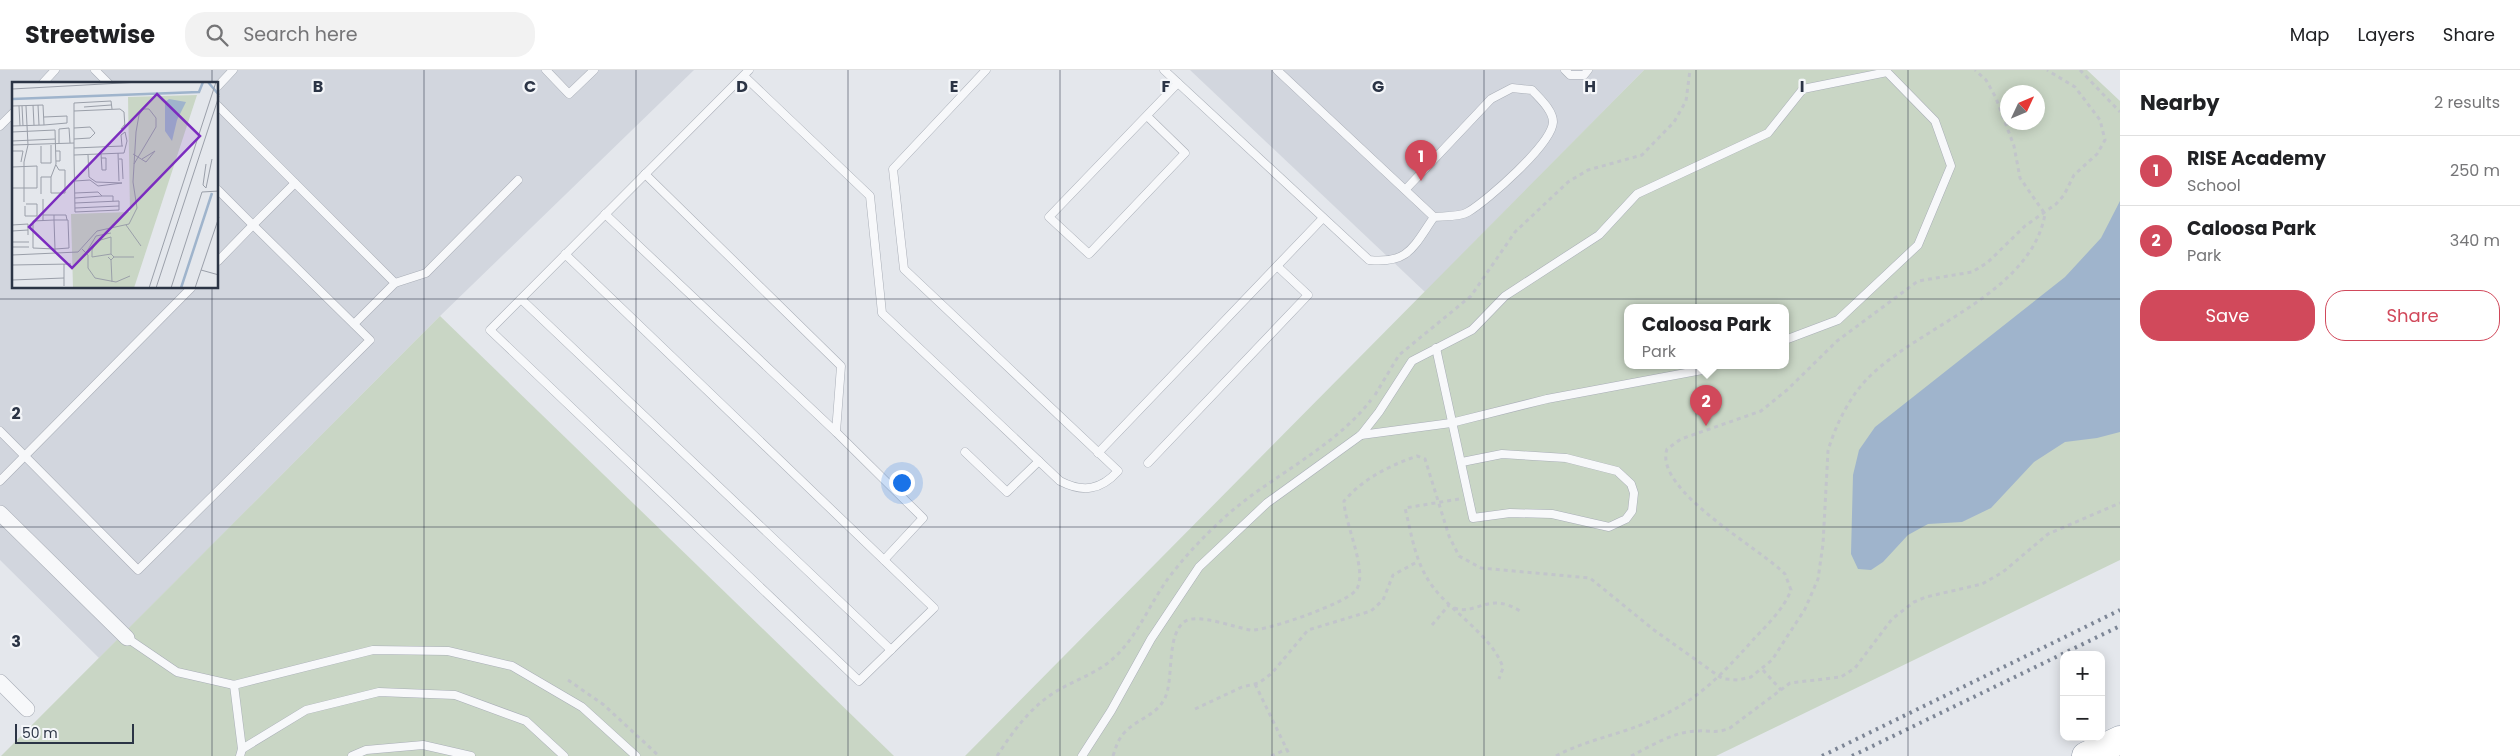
<!DOCTYPE html>
<meta charset="utf-8">
<style>
:root{--surface:#fff;--page:#f2f2f2;--text:#202124;--muted:#757577;--line:#e0e0e0;--accent:#d1495b}
body{margin:0;font-family:Poppins,sans-serif;background:var(--page);color:var(--text)}
.controls{position:absolute;right:15px;bottom:15px;display:grid;overflow:hidden;border-radius:10px;box-shadow:0 2px 12px #0003}
.controls button{width:45px;height:45px;display:grid;place-items:center;padding:0;border:0;border-bottom:1px solid var(--line);background:var(--surface);color:var(--text);font:25px sans-serif}
.compass{position:absolute;left:2000px;top:15px;width:45px;height:45px;border-radius:50%;background:var(--surface);box-shadow:0 2px 12px #0003;rotate:46deg}
.scale{position:absolute;left:15px;bottom:12px;width:119px;box-sizing:border-box;padding-left:5px;border:2px solid #2b3445;border-top:0;font-size:14px;line-height:18px;white-space:nowrap;color:#2b3445;-webkit-text-stroke:4px #f4f6f9;paint-order:stroke}
.you{position:absolute;left:901px;top:412px;width:18px;height:18px;margin:-12px;border:4px solid #fff;border-radius:50%;background:#1a73e8;box-shadow:0 0 0 8px #1a73e833}
.badge{display:grid;place-items:center;width:32px;height:32px;border-radius:50%;background:var(--accent);color:#fff;font-size:16px;font-weight:700}
.pin{position:absolute;translate:-50% -41px;filter:drop-shadow(0 1px 2px #0008)}
.pin::after{content:'';position:absolute;top:26px;width:18px;height:15px;background:inherit;clip-path:polygon(0 0,100% 0,50% 100%)}
.popup{position:absolute;left:1624px;top:234px;width:165px;height:65px;box-sizing:border-box;display:grid;place-content:center;border-radius:10px;background:var(--surface);filter:drop-shadow(0 1px 4px #0005);font-size:16px;white-space:nowrap;color:var(--muted)}
.popup b{font-size:19px;color:var(--text)}
.popup::after{content:'';position:absolute;left:50%;top:100%;margin-left:-10px;border:10px solid transparent;border-top-color:var(--surface)}
.list{margin:0;padding:0;list-style:none}
h2{display:flex;justify-content:space-between;align-items:center;height:65px;margin:0;padding:0 20px;font-size:21px}
h2 small{font-size:16px;font-weight:400;color:var(--muted)}
.list li{display:grid;grid-template-columns:32px 1fr auto;gap:15px;align-items:center;box-sizing:border-box;height:70px;padding:0 20px;border-top:1px solid var(--line)}
.list b{display:block;font-size:19px;white-space:nowrap}
.list p{margin:0;font-size:16px;white-space:nowrap;color:var(--muted)}
.list em{font-size:16px;font-style:normal;color:var(--muted)}
.actions{display:flex;gap:10px;padding:15px 20px}
.actions a{flex:1;padding:11px 0;border:1px solid var(--accent);border-radius:20px;text-align:center;font-size:18px;color:var(--accent)}
.actions .main{background:var(--accent);color:#fff}
.icon{flex:none;width:28px;height:28px;fill:none;stroke:currentColor;stroke-width:2;stroke-linecap:round;stroke-linejoin:round}
.map{position:relative;flex:none;width:2120px;height:686px;overflow:hidden}
header{display:flex;align-items:center;gap:30px;box-sizing:border-box;height:70px;padding:0 25px;background:var(--surface);border-bottom:1px solid var(--line)}
header strong{font-size:24px}
nav{display:flex;gap:28px;margin-inline-start:auto;font-size:18px}
.search{width:350px;height:45px;background:var(--page);display:flex;align-items:center;gap:12px;box-sizing:border-box;padding:0 18px;border-radius:20px;color:var(--muted);font-size:19px}
main{display:flex}
aside{flex:1;background:var(--surface)}
.map>svg:first-child{display:block}
.built{fill:#d2d6de;fill-rule:evenodd}
.green{fill:#c9d6c5;fill-rule:evenodd}
.water{fill:#9fb4cc}
.lines{fill:none;stroke-linecap:round;stroke-linejoin:round}
.service-casing{stroke:#a9aeb7;stroke-width:9}
.minor-casing{stroke:#a9aeb7;stroke-width:16}
.motorway-casing{stroke:#8b94a3;stroke-width:29}
.path{stroke:#c2c5cb;stroke-width:3;stroke-dasharray:4 4;stroke-linecap:butt}
.service{stroke:#f7f8fa;stroke-width:8}
.minor{stroke:#f7f8fa;stroke-width:15}
.motorway{stroke:#fff;stroke-width:28}
.rail{stroke:#7d8696;stroke-width:4;stroke-dasharray:2.5 5;stroke-linecap:butt}
.grid{fill:none;stroke:#2b3445;stroke-width:1;stroke-opacity:0.55}
.inset-river{fill:none;stroke:#9fb4cc;stroke-width:2.5}
.inset-road{fill:none;stroke:#9a9fa9;stroke-width:1}
.view{fill:#7b2cbf;fill-opacity:0.15;stroke:#7b2cbf;stroke-width:2.5}
.inset-edge{fill:none;stroke:#2b3445;stroke-width:2.5}
.grid-label{font-size:16px;text-anchor:middle;font-weight:bold;fill:#2b3445;stroke:#f4f6f9;stroke-width:4.5;stroke-linejoin:round;paint-order:stroke}
</style>
<header>
<strong>Streetwise</strong>
<div class="search"><svg class="icon" aria-label="search" viewBox="0 0 24 24"><circle cx="10" cy="10" r="6"/><path d="M15 15l6 6"/></svg>Search here</div>
<nav><a>Map</a><a>Layers</a><a>Share</a></nav>
</header>
<main>
<div class="map">
<svg width="2120" height="686" viewBox="0 0 2120 686">
<rect width="100%" height="100%" fill="#e4e7ec"/>
<g class="built">
<path d="M0,0H694L440,246L99,588L0,490ZM14,14H218V218H14Z"/>
<polygon points="1190,0 1644,0 1425,222"/>
</g>
<g class="green">
<path d="M1644,0H2087L2120,31V490L1716,686H965ZM2008,22H2038V52H2008ZM1627,237H1785V295H1627Z"/>
<polygon points="440,246 894,686 1,686"/>
</g>
<polygon class="water" points="2120,131 2120,362 2097,368 2065,372 2034,392 1991,438 1962,452 1928,454 1908,465 1883,492 1871,500 1858,499 1851,484 1853,405 1859,380 1875,357 2065,207 2101,168"/>
<g class="lines">
<g class="service-casing">
<g id="service">
<polyline points="95,0 109,14"/>
<polyline points="546,0 569,24 594,0"/>
<path d="M1164,0L1369,190C1409,194 1413,177 1434,147C1444,146 1460,147 1468,142C1488,130 1552,74 1553,52C1553,40 1539,28 1532,20L1512,18L1491,29L1406,119"/>
<polyline points="1277,0 1434,147"/>
<polyline points="1565,0 1570,5 1584,5 1588,0"/>
<path d="M744,6L870,126L882,243L1060,411C1083,423 1101,420 1118,401L904,199L893,99L986,0"/>
<polyline points="42,14 55,0"/>
<polyline points="218,16 233,0"/>
<polyline points="218,36 395,213 354,254"/>
<polyline points="1147,46 1185,83 1089,184 1049,147 1178,13"/>
<polyline points="0,56 14,42"/>
<polyline points="645,104 841,296 836,362 923,448 884,490"/>
<polyline points="218,120 253,155 295,113"/>
<polyline points="605,144 836,362"/>
<polyline points="565,184 934,538 859,611 490,260 749,0"/>
<polyline points="395,213 426,203 518,110"/>
<polyline points="521,229 891,580"/>
<polyline points="1436,278 1473,448 1510,443 1552,444 1609,457 1626,449 1632,441 1634,423 1631,414 1617,401 1566,388 1502,384 1462,392"/>
<polyline points="0,361 138,500 370,270 253,155 218,191"/>
<polyline points="1361,365 1451,353 1547,329 1702,300 1715,295"/>
<polyline points="965,382 1007,422 1039,391"/>
<polyline points="1098,383 1323,148"/>
<polyline points="1148,393 1308,225 1277,196"/>
<polyline points="0,411 191,218"/>
<polyline points="127,568 177,602 234,615 373,580 448,581 512,596 582,637 636,686"/>
<polyline points="234,615 242,679 240,686"/>
<polyline points="242,679 306,640 379,622 455,625 526,651 564,686"/>
<polyline points="352,686 366,680 423,675 471,686"/>
<polyline points="1082,686 1111,641 1151,569 1199,497 1267,433 1361,365 1379,342 1412,291 1472,260 1505,226 1599,165 1637,124 1768,63 1803,19 1887,2 1935,51 1951,96 1918,175 1838,250 1785,270"/>
</g>
</g>
<g class="minor-casing">
<g id="minor">
<polyline points="0,443 127,568"/>
<polyline points="0,612 27,639"/>
</g>
</g>
<g class="motorway-casing">
<polyline id="motorway" points="2086,686 2120,670"/>
</g>
<g class="path">
<polyline points="2080,0 2120,42"/>
<polyline points="1375,325 1399,285 1471,226 1515,162 1568,112 1588,100 1642,85 1674,52 1686,31 1690,0"/>
<path d="M1459,429L1405,438C1412,466 1415,493 1433,517C1452,542 1494,568 1503,598L1499,609"/>
<path d="M1454,538C1477,546 1488,521 1520,541"/>
<polyline points="1432,555 1449,535"/>
<polyline points="1763,600 1781,620"/>
<polyline points="568,610 604,635 659,686"/>
<polyline points="1255,614 1290,686"/>
<polyline points="1195,639 1242,617 1259,613 1272,603 1308,560 1371,541 1383,530 1393,505 1417,492"/>
<path d="M997,686C1012,663 1028,640 1052,624C1073,610 1098,604 1117,585C1138,564 1150,534 1167,510C1184,487 1205,465 1226,446C1272,405 1333,379 1371,330"/>
<path d="M1113,686C1116,677 1118,669 1125,662C1137,649 1156,646 1165,628C1174,609 1166,566 1184,552C1197,542 1235,558 1251,560C1267,561 1347,533 1356,520C1369,503 1344,452 1344,431C1364,408 1389,396 1417,386L1425,389L1449,466L1459,486L1481,498L1590,508L1654,560L1720,607L1725,609L1738,610L1751,607L1772,590L1805,539L1818,509L1823,474L1828,381C1835,356 1850,326 1868,308C1919,256 2031,224 2045,144L2020,108L2014,76L1996,28L1986,10L1975,0"/>
<polyline points="1271,686 1287,679"/>
<path d="M1556,686C1578,674 1603,668 1627,660C1687,639 1711,617 1752,571C1766,556 1784,539 1791,520L1785,504C1760,478 1653,420 1667,379L1681,369L1761,341L1787,320L1837,271L1918,211L1972,202L1987,193L2025,156L2056,134L2064,125L2074,105L2097,84L2105,70L2100,50L2075,17L2047,0"/>
<path d="M1631,686C1651,676 1673,662 1696,661C1710,660 1716,664 1730,658L1790,613L1841,607L1855,598L1892,549L1914,532L1926,527L1982,514L2003,502L2048,464L2120,433"/>
</g>
<use href="#service" class="service"/>
<use href="#minor" class="minor"/>
<use href="#motorway" class="motorway"/>
<g class="rail">
<polyline points="1822,686 2120,540"/>
<polyline points="1852,686 2120,556"/>
</g>
</g>
<path class="grid" d="M212,0V14M424,0V686M636,0V686M848,0V686M1060,0V686M1272,0V686M1484,0V686M1696,0V686M1908,0V686M212,218V686M0,229H2120M0,457H2120"/>
<g transform="translate(12 12)">
<rect width="206" height="206" fill="#e4e7ec"/>
<path d="M185,13L122,206H61L59,132L118,130L116,15Z" fill="#c9d6c5"/>
<path d="M157,17L174,20L165,38L160,59L153,49V20Z" fill="#9fb4cc"/>
<path class="inset-river" d="M196,0L207,13M0,17L187,10L191,0M169,206L200,111"/>
<path class="inset-road" d="M0,7L128,0M21,23L22,43M26,23L27,43M0,24L31,23L32,43L0,44M7,24L8,44M10,24L11,44M72,25L99,23M62,29L108,27L112,30L113,46L109,47L113,42M32,35L55,34V41L32,43M62,46L78,45L83,51L78,56L62,57M0,50L43,48L44,82L39,95H29V112M0,59L43,57M47,61V47L57,46L58,61M0,63L62,61M29,64V81H39V63M62,66L111,64M0,69H11L9,80M44,69H48V79H44M106,71L107,99M89,72L90,88H94V76H89M121,72L134,80L143,69L130,77M62,73L112,71L115,59L113,50L109,53L110,64M107,77H110L111,97M194,82L191,103L194,106M0,85L25,84V106H0M39,95V111H53V88H47L44,83M63,99L78,98L86,104L110,101L84,100L77,95L76,73M194,106L200,77M63,111L86,110L90,114H101V119M63,116L90,114M31,117V139M12,120V80L16,63L14,24M63,121L107,119V128L63,130L62,73V21L99,19L100,27M13,124V134H25V122H14M63,126L107,124M31,133H54L55,138M42,133V138L21,139V166L43,167L57,166L56,138H42L43,167V171M0,143L16,142V153M114,143L129,164M0,149L16,148M99,155V172M0,160H17M0,165H17M70,167L76,173V186L83,196L104,200L118,194M74,171L84,154L99,151M0,173L66,170L85,149L117,142L125,126L121,100L124,50L127,33L131,27H137L144,36V45L122,82M96,175L99,178L102,175L99,172L80,175V168L85,159L99,155M102,175H122M99,178L100,200M52,182V204M0,183L59,182M189,188L207,193M0,198L52,196M137,206L204,0M144,206L207,14M159,206L190,110L207,109M183,206L207,135"/>
<path class="view" d="M145,12L188,54L60,186L17,145Z"/>
<rect width="206" height="206" class="inset-edge"/>
</g>
<g class="grid-label">
<text x="318" y="22">B</text>
<text x="530" y="22">C</text>
<text x="742" y="22">D</text>
<text x="954" y="22">E</text>
<text x="1166" y="22">F</text>
<text x="1378" y="22">G</text>
<text x="1590" y="22">H</text>
<text x="1802" y="22">I</text>
<text x="16" y="349">2</text>
<text x="16" y="577">3</text>
</g>
</svg>
<div class="controls">
<button>+</button>
<button>−</button>
</div>
<svg class="compass" viewBox="-18 -18 36 36"><path d="M0-13l5 13h-10z" fill="#e53935"/><path d="M0 13l5-13h-10z" fill="#757577"/></svg>
<div class="scale">50 m</div>
<div class="you"></div>
<div class="pin badge" style="left:1421px;top:111px">1</div>
<div class="pin badge" style="left:1706px;top:356px">2</div>
<div class="popup"><b>Caloosa Park</b>Park</div>
</div>
<aside>
<h2>Nearby<small>2 results</small></h2>
<ul class="list">
<li><span class="badge">1</span><div><b>RISE Academy</b><p>School</p></div><em>250 m</em></li>
<li><span class="badge">2</span><div><b>Caloosa Park</b><p>Park</p></div><em>340 m</em></li>
</ul>
<div class="actions"><a class="main">Save</a><a>Share</a></div>
</aside>
</main>
